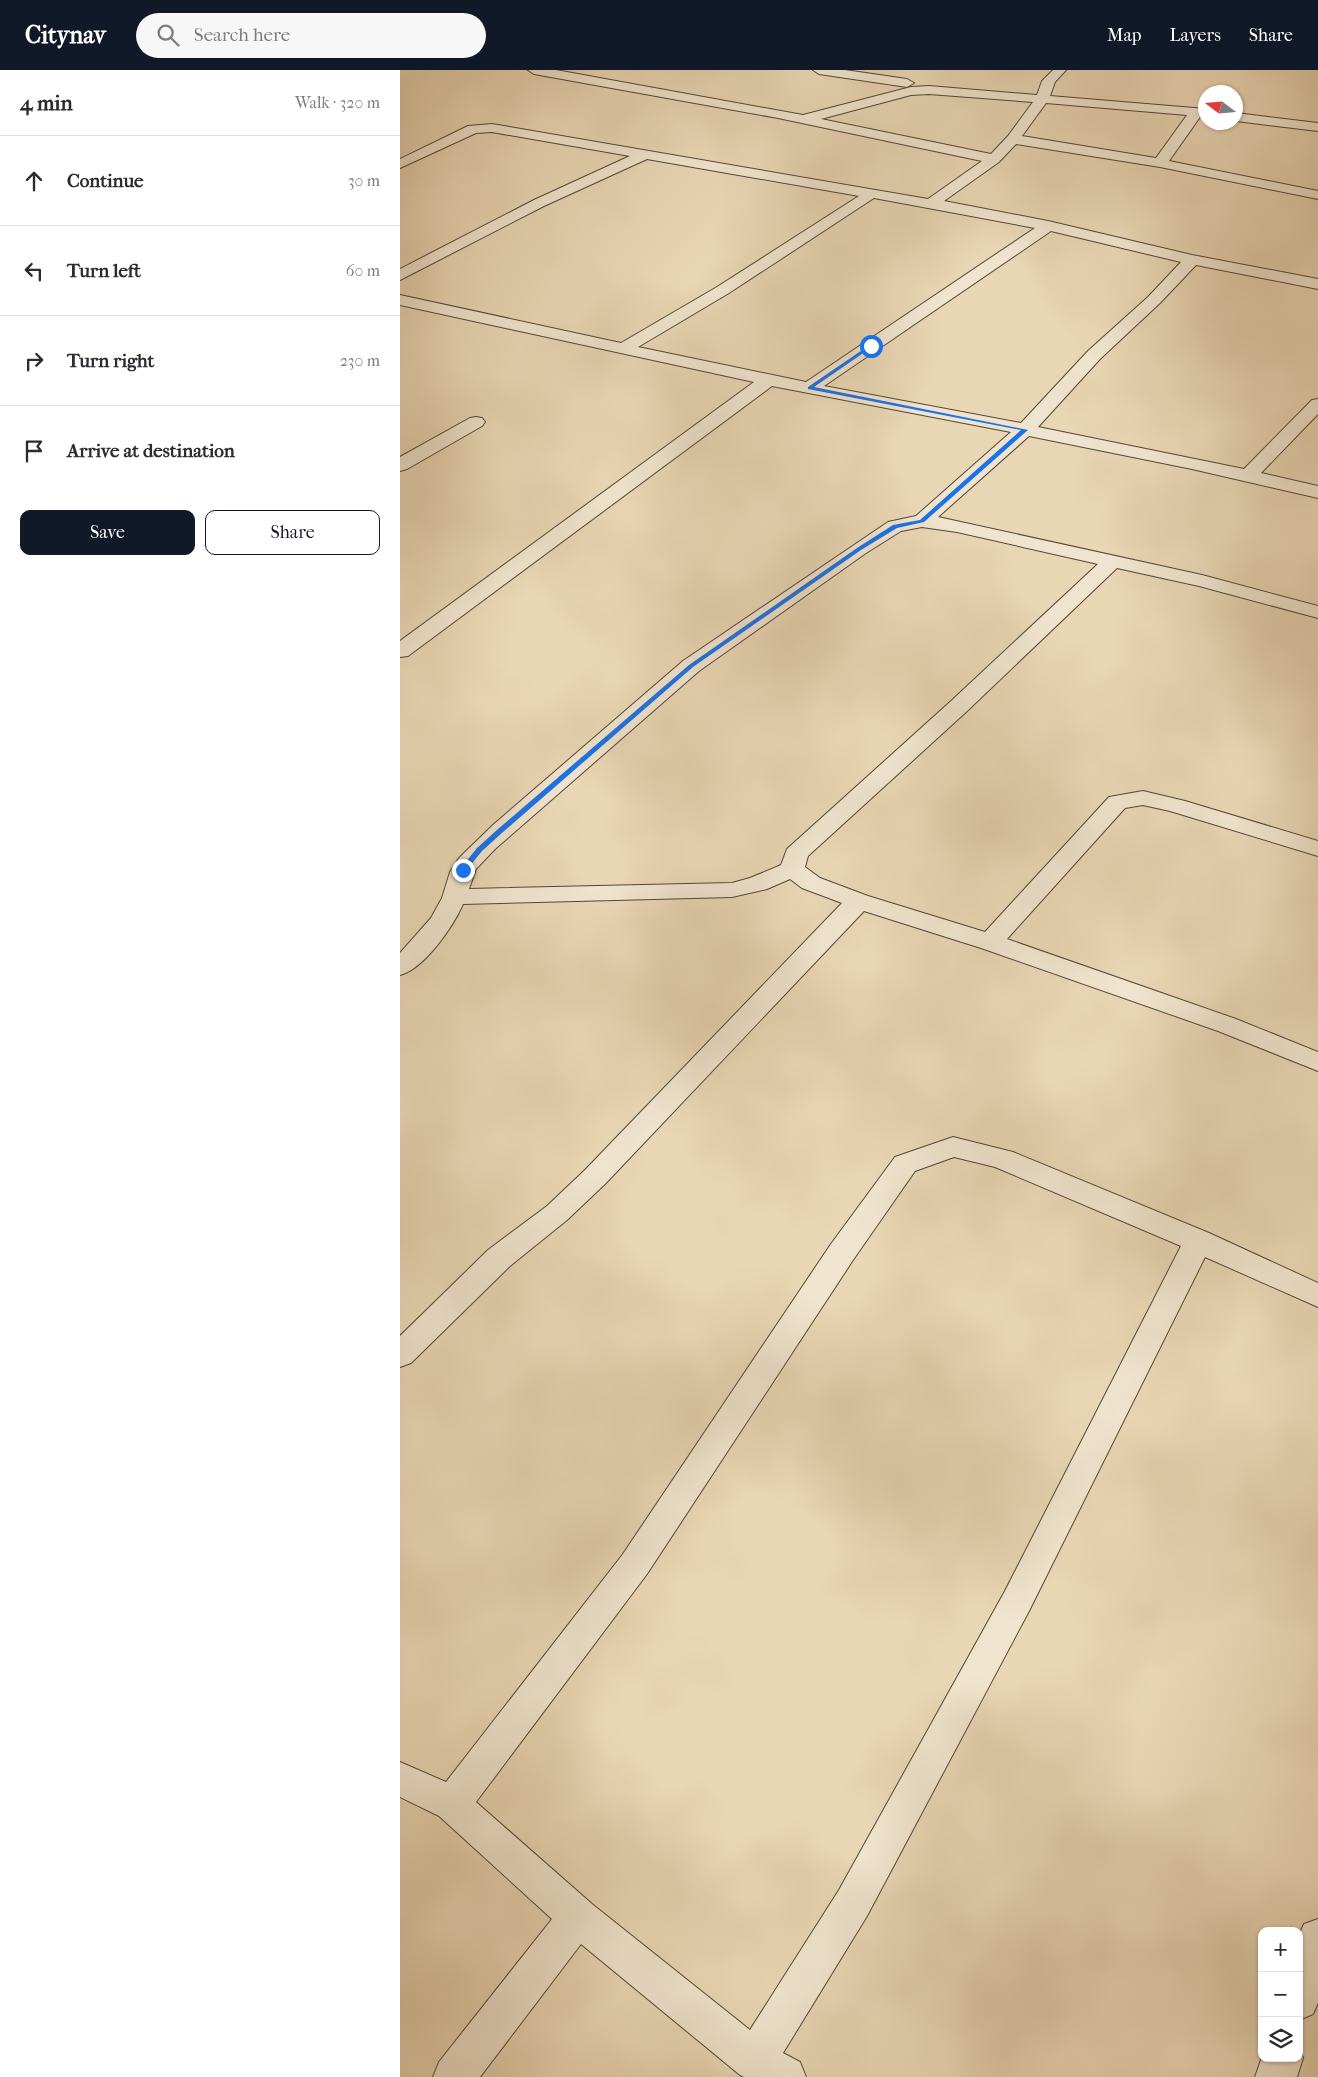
<!DOCTYPE html>
<meta charset="utf-8">
<style>
:root{--surface:#fff;--page:#f7f7f7;--text:#2b2b33;--muted:#7c7c81;--line:#e1e1e2;--accent:#111827}
body{margin:0;font-family:"IM FELL French Canon",serif;background:var(--page);color:var(--text)}
.controls{position:absolute;right:15px;bottom:15px;display:grid;overflow:hidden;border-radius:10px;box-shadow:0 1px 4px #0004}
.controls button{width:45px;height:45px;display:grid;place-items:center;padding:0;border:0;border-bottom:1px solid var(--line);background:var(--surface);color:var(--text);font:25px sans-serif}
.compass{position:absolute;left:798px;top:15px;width:45px;height:45px;border-radius:50%;background:var(--surface);box-shadow:0 1px 4px #0004;rotate:286deg}
.stop{position:absolute;width:15px;height:15px;margin:-11px;border:4px solid #1a73e8;border-radius:50%;background:#fff}
.stop.end{background:#1a73e8;border-color:#fff;box-shadow:0 1px 5px #0008}
.list{margin:0;padding:0;list-style:none}
h2{display:flex;justify-content:space-between;align-items:center;height:65px;margin:0;padding:0 20px;font-size:21px}
h2 small{font-size:16px;font-weight:400;color:var(--muted)}
.list li{display:grid;grid-template-columns:32px 1fr auto;gap:15px;align-items:center;box-sizing:border-box;height:90px;padding:0 20px;border-top:1px solid var(--line)}
.list b{display:block;font-size:19px;white-space:nowrap}
.list em{font-size:16px;font-style:normal;color:var(--muted)}
.actions{display:flex;gap:10px;padding:15px 20px}
.actions a{flex:1;padding:11px 0;border:1px solid var(--accent);border-radius:10px;text-align:center;font-size:18px;color:var(--accent)}
.actions .main{background:var(--accent);color:#fff}
.icon{flex:none;width:28px;height:28px;fill:none;stroke:currentColor;stroke-width:2;stroke-linecap:round;stroke-linejoin:round}
.map{position:relative;flex:none;width:918px;height:2007px;overflow:hidden}
header{display:flex;align-items:center;gap:30px;box-sizing:border-box;height:70px;padding:0 25px;background:var(--accent);color:#fff}
header strong{font-size:24px}
nav{display:flex;gap:28px;margin-inline-start:auto;font-size:18px}
.search{width:350px;height:45px;background:var(--page);display:flex;align-items:center;gap:12px;box-sizing:border-box;padding:0 18px;border-radius:28px;color:var(--muted);font-size:19px}
main{display:flex}
aside{flex:1;background:var(--surface)}
.map>svg:first-child{display:block}
.lines{fill:none;stroke-linecap:round;stroke-linejoin:round}
.minor-casing{stroke:#534738;stroke-width:2}
.minor{fill:#f1e4ce;fill-rule:evenodd}
.route{fill:#1a73e8}
</style>
<header>
<strong>Citynav</strong>
<div class="search"><svg class="icon" aria-label="search" viewBox="0 0 24 24"><circle cx="10" cy="10" r="6"/><path d="M15 15l6 6"/></svg>Search here</div>
<nav><a>Map</a><a>Layers</a><a>Share</a></nav>
</header>
<main>
<aside>
<h2>4 min<small>Walk · 320 m</small></h2>
<ul class="list">
<li><svg class="icon" aria-label="ahead" viewBox="0 0 24 24"><path d="M12 20V5M6 11l6-6 6 6"/></svg><div><b>Continue</b></div><em>30 m</em></li>
<li><svg class="icon" aria-label="left" viewBox="0 0 24 24"><path d="M17 20v-9H6M10 6l-5 5 5 5"/></svg><div><b>Turn left</b></div><em>60 m</em></li>
<li><svg class="icon" aria-label="right" viewBox="0 0 24 24"><path d="M7 20v-9h11M14 6l5 5-5 5"/></svg><div><b>Turn right</b></div><em>230 m</em></li>
<li><svg class="icon" aria-label="arrive" viewBox="0 0 24 24"><path d="M6 21V4h12l-3 4 3 4H6"/></svg><div><b>Arrive at destination</b></div></li>
</ul>
<div class="actions"><a class="main">Save</a><a>Share</a></div>
</aside>
<div class="map">
<svg width="918" height="2007" viewBox="0 0 918 2007">
<rect width="100%" height="100%" fill="#e9d6b4"/>
<filter id="stains"><feTurbulence type="fractalNoise" baseFrequency=".004" numOctaves="4"/><feColorMatrix values="0 0 0 0 .2 0 0 0 0 .09 0 0 0 0 .02 0 0 0 .5 -.17"/></filter>
<radialGradient id="worn" r=".72"><stop offset=".6" stop-color="#630" stop-opacity="0"/><stop offset="1" stop-color="#630" stop-opacity=".3"/></radialGradient>
<g class="lines">
<g class="minor-casing">
<g id="minor">
<path d="M128,0H156L403,45L511,17L529,16L637,25L642,11L653,0H666L655,12L650,26L806,39V47H800L769,91L918,121V129L760,97L616,74L599,92L544,131L648,151L792,185L918,209V219L796,195L760,233L700,289L638,357L844,399L912,330L918,329V344L861,403L918,416V428L792,399L629,366L538,447L802,505L918,536V548L799,516L717,498L566,642L408,786L405,797L420,808L468,826L585,862L709,727L743,721L785,731L918,771V786L770,741L743,735L725,738L607,869L836,949L918,982V1001L818,961L581,878L464,841L205,1114L167,1150L110,1196L11,1293L0,1297V1266L88,1180L147,1136L185,1100L442,833L402,818L390,809L367,819L332,827L63,834C53,857 24,899 0,905V883L31,848L42,828L50,802L59,788L93,755L283,591L488,452L516,446L611,362L372,316L8,586L0,587V571L354,312L0,235V225L221,273L317,217L459,126L247,89L144,136L0,210V199L134,130L230,86L92,62L76,63L0,98V89L68,56L92,54L528,129L582,91L378,48L134,4ZM529,24L633,32L608,66L591,84L421,49L511,25ZM646,33L787,45L756,88L622,66ZM474,128L635,158L406,312L238,277L329,223ZM651,161L781,192L748,227L688,281L621,353L424,316ZM522,457L557,462L698,494L550,632L387,779L381,795L350,808L332,813L69,819L76,799L95,779L299,601L466,483L501,461Z"/>
<polygon points="413,0 445,0 507,9 514,13 507,17 419,4"/>
<polygon points="836,43 918,53 918,61 836,51"/>
<polygon points="76,347 82,348 85,352 82,356 7,399 0,401 0,387 70,348"/>
<path d="M553,1067L613,1082L809,1163L918,1213V1237L805,1187L629,1541L467,1846L383,1983L400,1992L406,2007H344L340,2005L181,1874L80,2007H33L39,1992L152,1849L39,1746L0,1727V1692L46,1712L223,1484L431,1174L495,1087ZM554,1087L595,1097L781,1176L605,1521L439,1820L350,1960L192,1834L76,1732L247,1504L453,1190L515,1101Z"/>
<polygon points="918,1849 918,1933 913,1944 899,1950 899,1865 904,1854"/>
<polygon points="899,1979 903,1988 897,2007 855,2007 862,1987 862,1988 899,1988"/>
</g>
</g>
<use href="#minor" class="minor"/>
</g>
<polygon class="route" points="471,274 472,277 414,317 628,360 524,452 497,458 461,480 293,597 103,762 82,781 65,802 60,802 60,799 77,778 98,759 289,595 457,478 493,455 520,450 621,360 408,319 408,317"/>
<rect width="100%" height="100%" filter="url(#stains)"/>
<rect width="100%" height="100%" fill="url(#worn)"/>
</svg>
<div class="controls">
<button>+</button>
<button>−</button>
<button><svg class="icon" aria-label="layers" viewBox="0 0 24 24"><path d="M12 4l9 5-9 5-9-5zM3 14l9 5 9-5"/></svg></button>
</div>
<svg class="compass" viewBox="-18 -18 36 36"><path d="M0-13l5 13h-10z" fill="#e53935"/><path d="M0 13l5-13h-10z" fill="#7c7c81"/></svg>
<div class="stop" style="left:471px;top:276px"></div>
<div class="stop end" style="left:63px;top:800px"></div>
</div>
</main>
